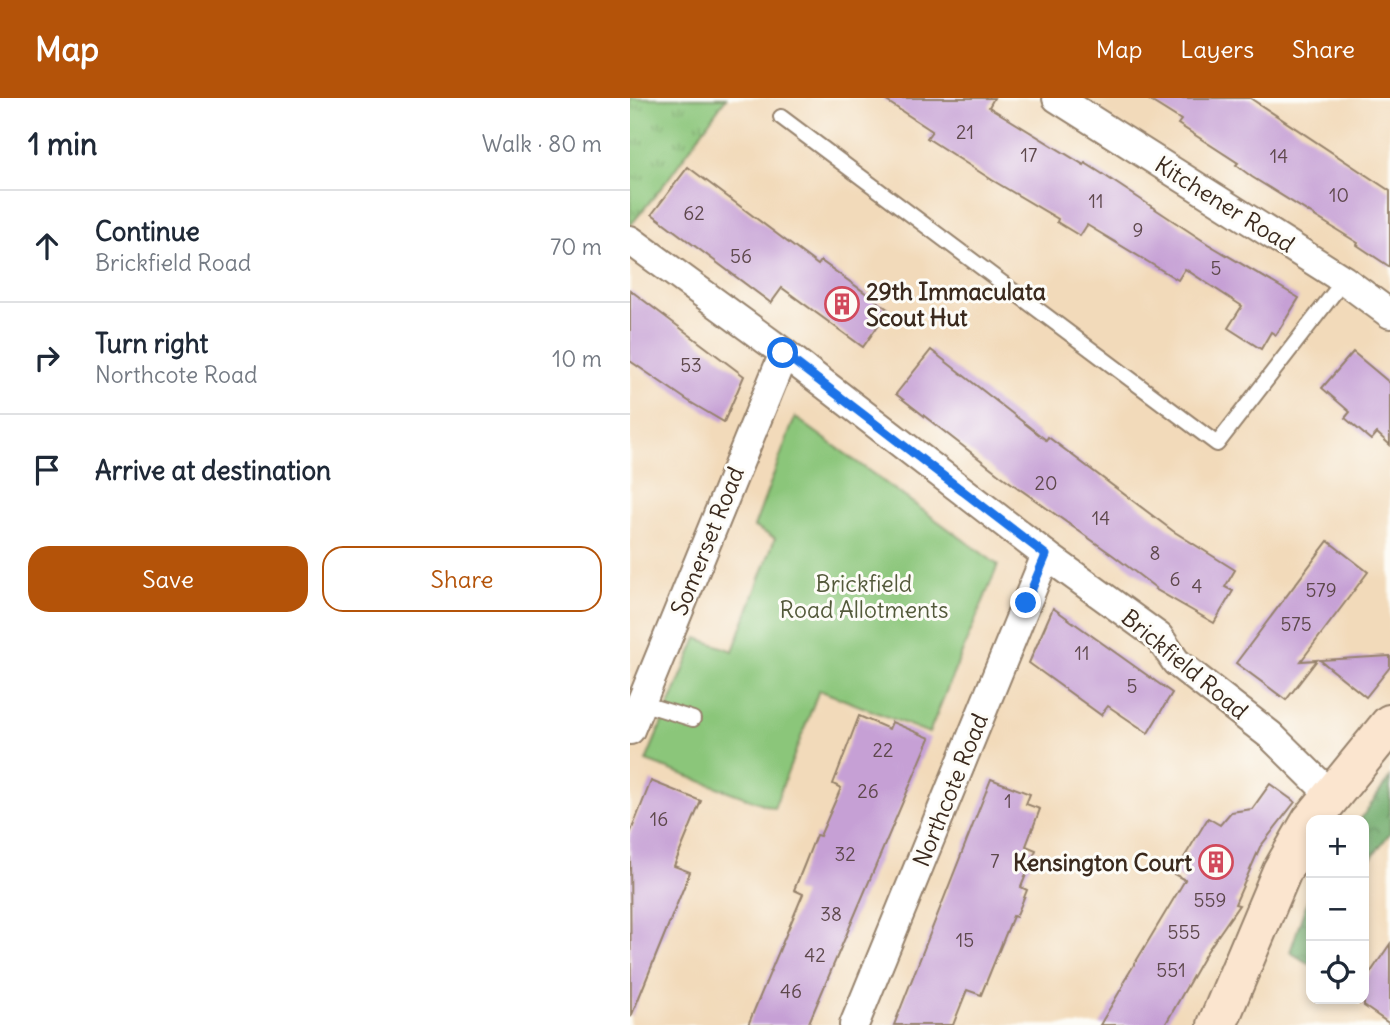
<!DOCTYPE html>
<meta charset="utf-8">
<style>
:root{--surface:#fff;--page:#f2f2f3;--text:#1f2937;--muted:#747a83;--line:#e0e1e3;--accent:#b45309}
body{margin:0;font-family:Delius,sans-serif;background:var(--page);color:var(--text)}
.controls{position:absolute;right:21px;bottom:21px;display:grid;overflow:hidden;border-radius:14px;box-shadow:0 4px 10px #0003}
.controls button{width:63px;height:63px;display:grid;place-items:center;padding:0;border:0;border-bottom:2px solid var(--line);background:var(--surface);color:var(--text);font:35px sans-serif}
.stop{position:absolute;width:21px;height:21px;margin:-16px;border:5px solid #1a73e8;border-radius:50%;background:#fff}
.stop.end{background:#1a73e8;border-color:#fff;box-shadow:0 2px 7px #0008}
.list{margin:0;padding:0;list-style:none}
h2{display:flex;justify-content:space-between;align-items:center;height:91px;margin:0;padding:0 28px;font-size:30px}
h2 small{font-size:23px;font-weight:400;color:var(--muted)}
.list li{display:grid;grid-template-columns:46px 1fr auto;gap:21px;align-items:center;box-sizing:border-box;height:112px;padding:0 28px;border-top:2px solid var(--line)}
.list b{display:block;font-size:26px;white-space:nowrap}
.list p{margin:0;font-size:23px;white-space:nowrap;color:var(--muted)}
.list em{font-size:23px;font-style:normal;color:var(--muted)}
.actions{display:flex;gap:14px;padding:21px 28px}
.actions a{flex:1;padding:16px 0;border:2px solid var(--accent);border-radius:21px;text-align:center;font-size:24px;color:var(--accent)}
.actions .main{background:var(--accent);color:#fff}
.icon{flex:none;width:38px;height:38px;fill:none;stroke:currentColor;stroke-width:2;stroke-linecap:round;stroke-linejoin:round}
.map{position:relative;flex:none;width:760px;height:927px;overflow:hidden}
header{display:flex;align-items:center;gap:42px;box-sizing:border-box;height:98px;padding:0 35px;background:var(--accent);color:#fff}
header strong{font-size:33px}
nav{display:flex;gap:38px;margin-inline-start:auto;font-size:24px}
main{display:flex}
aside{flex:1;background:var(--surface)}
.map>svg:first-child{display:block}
.forest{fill:url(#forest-crowns);stroke:#566a44;stroke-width:2}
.park{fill:url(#park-tufts);stroke:#63784c;stroke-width:2}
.garden{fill:#8bc67a;stroke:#63784c;stroke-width:2}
.building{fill:#c6a0d5}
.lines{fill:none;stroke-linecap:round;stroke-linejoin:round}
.lane-casing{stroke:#96826c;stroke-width:18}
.street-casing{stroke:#96826c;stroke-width:32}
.secondary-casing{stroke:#96826c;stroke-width:42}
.lane{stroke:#fff;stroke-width:14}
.street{stroke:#fff;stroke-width:28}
.secondary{stroke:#fbe5cf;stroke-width:38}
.route{stroke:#1a73e8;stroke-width:9}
.labels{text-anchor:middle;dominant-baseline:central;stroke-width:6;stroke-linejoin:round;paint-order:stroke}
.number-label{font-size:19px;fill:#5e484c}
.street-label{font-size:23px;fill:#3b2a1e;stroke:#fdfcf7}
.poi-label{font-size:23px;font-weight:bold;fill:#3b2a1e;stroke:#fdfcf7;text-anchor:start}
.park-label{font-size:23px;fill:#53593a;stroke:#fdfcf7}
</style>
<header>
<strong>Map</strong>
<nav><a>Map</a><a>Layers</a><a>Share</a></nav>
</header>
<main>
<aside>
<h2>1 min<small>Walk · 80 m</small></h2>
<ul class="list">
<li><svg class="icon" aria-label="ahead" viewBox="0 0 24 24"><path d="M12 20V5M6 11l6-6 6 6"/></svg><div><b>Continue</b><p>Brickfield Road</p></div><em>70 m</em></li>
<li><svg class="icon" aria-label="right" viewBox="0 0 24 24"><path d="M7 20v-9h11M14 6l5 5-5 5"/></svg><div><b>Turn right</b><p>Northcote Road</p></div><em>10 m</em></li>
<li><svg class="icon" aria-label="arrive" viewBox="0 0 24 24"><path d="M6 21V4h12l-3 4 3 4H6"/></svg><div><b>Arrive at destination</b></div></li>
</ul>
<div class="actions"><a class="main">Save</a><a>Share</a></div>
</aside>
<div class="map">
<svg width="760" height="927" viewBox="0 0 760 927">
<defs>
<pattern id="forest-crowns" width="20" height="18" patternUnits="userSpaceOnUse" patternTransform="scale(1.75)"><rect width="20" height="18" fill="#70ab6a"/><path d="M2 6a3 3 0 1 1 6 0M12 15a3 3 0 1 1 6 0" fill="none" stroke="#5d8b57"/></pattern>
<pattern id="park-tufts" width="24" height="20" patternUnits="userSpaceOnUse" patternTransform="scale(1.75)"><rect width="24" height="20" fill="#8bc67a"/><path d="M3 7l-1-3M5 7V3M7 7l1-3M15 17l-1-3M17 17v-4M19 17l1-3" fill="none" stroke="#73a163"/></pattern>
</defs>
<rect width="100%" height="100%" fill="#fdfcf7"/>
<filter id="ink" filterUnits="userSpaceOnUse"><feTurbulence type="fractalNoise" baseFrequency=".0143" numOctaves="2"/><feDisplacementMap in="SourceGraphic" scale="14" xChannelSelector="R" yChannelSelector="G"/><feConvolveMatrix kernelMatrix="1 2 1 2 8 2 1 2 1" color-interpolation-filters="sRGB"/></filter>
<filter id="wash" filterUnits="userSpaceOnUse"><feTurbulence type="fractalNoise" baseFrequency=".00686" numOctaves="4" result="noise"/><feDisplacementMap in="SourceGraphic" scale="28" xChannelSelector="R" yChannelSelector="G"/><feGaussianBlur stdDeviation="1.57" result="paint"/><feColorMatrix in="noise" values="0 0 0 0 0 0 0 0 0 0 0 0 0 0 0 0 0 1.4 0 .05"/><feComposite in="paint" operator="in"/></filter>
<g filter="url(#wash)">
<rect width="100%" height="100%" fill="#f2daba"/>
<g class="forest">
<polygon points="760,679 760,735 734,769 734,722 730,722"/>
<polygon points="681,791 681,867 660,854"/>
</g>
<polygon class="park" points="0,0 96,0 36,84 0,128"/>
<polygon class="garden" points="165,319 368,467 299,635 189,592 144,710 16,663 67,540 103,553 145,440 124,429"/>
<g id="blocks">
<g class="building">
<polygon points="252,0 364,0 359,9 454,67 455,65 471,75 578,146 669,200 646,237 641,234 631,251 598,230 612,208 555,171 548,182 457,127 450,138 427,124 428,121 362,82 297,40 302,33"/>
<polygon points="516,0 620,0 760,93 760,169 727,147 728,145 622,79 606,67 608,65 548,26 551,22"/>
<polygon points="58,69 188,167 191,163 259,212 233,249 152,190 141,205 22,116"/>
<polygon points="0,192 114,278 94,324 60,304 0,263"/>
<polygon points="301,252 416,342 418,339 543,433 605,472 595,489 603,493 584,525 525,491 526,490 484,458 370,377 266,296"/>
<polygon points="723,254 760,285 760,347 747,335 741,342 715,320 720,314 692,290"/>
<polygon points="698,443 738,474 671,563 687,562 656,602 606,565"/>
<polygon points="423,510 542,595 518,635 478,608 471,617 399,565"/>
<polygon points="760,558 760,569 736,599 690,562"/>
<polygon points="229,618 259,631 262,624 300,640 178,927 118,927 173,796 164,792 175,765 186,737 190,738 211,690 203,686"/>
<polygon points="361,681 400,696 396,706 410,711 396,748 406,752 391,789 397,792 391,807 386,819 383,818 351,897 337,892 323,927 264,927"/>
<polygon points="21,683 71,703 44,768 60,774 1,919 0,736"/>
<polygon points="640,686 665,704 630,749 605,806 609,807 576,855 535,927 470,927 494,886 493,885 555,782 544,776 578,720 590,727 601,714 622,711"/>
<polygon points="760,846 760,926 734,908 734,884"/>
</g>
</g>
</g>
<g filter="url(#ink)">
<use href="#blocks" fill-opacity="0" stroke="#96826c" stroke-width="2"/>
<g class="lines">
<g class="lane-casing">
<g id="lane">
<polyline points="151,19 587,346 714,182"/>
<polyline points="11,605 63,621"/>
</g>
</g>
<g class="street-casing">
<g id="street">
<polyline points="427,0 714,182 760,216"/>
<polyline points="0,142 154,255 416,457 529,539 546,564 640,637 701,697"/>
<polyline points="0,632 154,255"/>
<polyline points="224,927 416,457"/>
</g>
</g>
<g class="secondary-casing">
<g id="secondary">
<polyline points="682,722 760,626"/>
<polyline points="587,927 652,773 681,723"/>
</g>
</g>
<use href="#lane" class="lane"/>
<use href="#street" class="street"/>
<use href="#secondary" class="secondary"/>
</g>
</g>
<g class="lines" filter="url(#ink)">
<polyline class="route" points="153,255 416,457 396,505"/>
</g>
<defs>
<g id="building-ring" transform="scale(1.75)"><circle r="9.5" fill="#fdfcf7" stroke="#d1495b" stroke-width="1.5"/><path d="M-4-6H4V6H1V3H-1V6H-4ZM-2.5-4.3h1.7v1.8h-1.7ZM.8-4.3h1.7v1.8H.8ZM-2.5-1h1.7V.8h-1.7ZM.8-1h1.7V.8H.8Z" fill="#d1495b"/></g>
</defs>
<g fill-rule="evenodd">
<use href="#building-ring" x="212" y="206"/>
<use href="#building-ring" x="586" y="764"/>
</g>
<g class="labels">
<g class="number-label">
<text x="335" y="34">21</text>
<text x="399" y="57">17</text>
<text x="649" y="58">14</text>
<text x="709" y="97">10</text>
<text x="466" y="103">11</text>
<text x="64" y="115">62</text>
<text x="508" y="132">9</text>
<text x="111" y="158">56</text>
<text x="586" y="170">5</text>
<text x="61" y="267">53</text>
<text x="416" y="385">20</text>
<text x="471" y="420">14</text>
<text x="525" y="455">8</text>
<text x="545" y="481">6</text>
<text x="567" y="488">4</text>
<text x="691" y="492">579</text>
<text x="666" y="526">575</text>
<text x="452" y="555">11</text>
<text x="502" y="588">5</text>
<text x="253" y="652">22</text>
<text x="238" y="693">26</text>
<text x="378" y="703">1</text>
<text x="29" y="721">16</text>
<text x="215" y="756">32</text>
<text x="365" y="763">7</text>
<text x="580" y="802">559</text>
<text x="201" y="816">38</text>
<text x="554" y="834">555</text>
<text x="335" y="842">15</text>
<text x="185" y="857">42</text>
<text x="541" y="872">551</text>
<text x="161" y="893">46</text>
</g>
<g class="street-label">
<text transform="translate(595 106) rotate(32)">Kitchener Road</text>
<text transform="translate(77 443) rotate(-68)">Somerset Road</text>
<text transform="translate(555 566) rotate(40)">Brickfield Road</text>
<text transform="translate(320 692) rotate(-68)">Northcote Road</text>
</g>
<g class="poi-label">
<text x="236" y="193">29th Immaculata<tspan x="236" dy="26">Scout Hut</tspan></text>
<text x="562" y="764" text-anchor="end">Kensington Court</text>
</g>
<g class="park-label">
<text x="234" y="485">Brickfield<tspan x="234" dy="26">Road Allotments</tspan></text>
</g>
</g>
</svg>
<div class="controls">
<button>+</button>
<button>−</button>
<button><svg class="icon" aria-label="locate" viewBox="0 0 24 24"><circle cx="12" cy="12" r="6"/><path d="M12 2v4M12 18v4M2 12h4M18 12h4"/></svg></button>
</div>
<div class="stop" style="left:153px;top:255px"></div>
<div class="stop end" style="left:396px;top:505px"></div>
</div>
</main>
